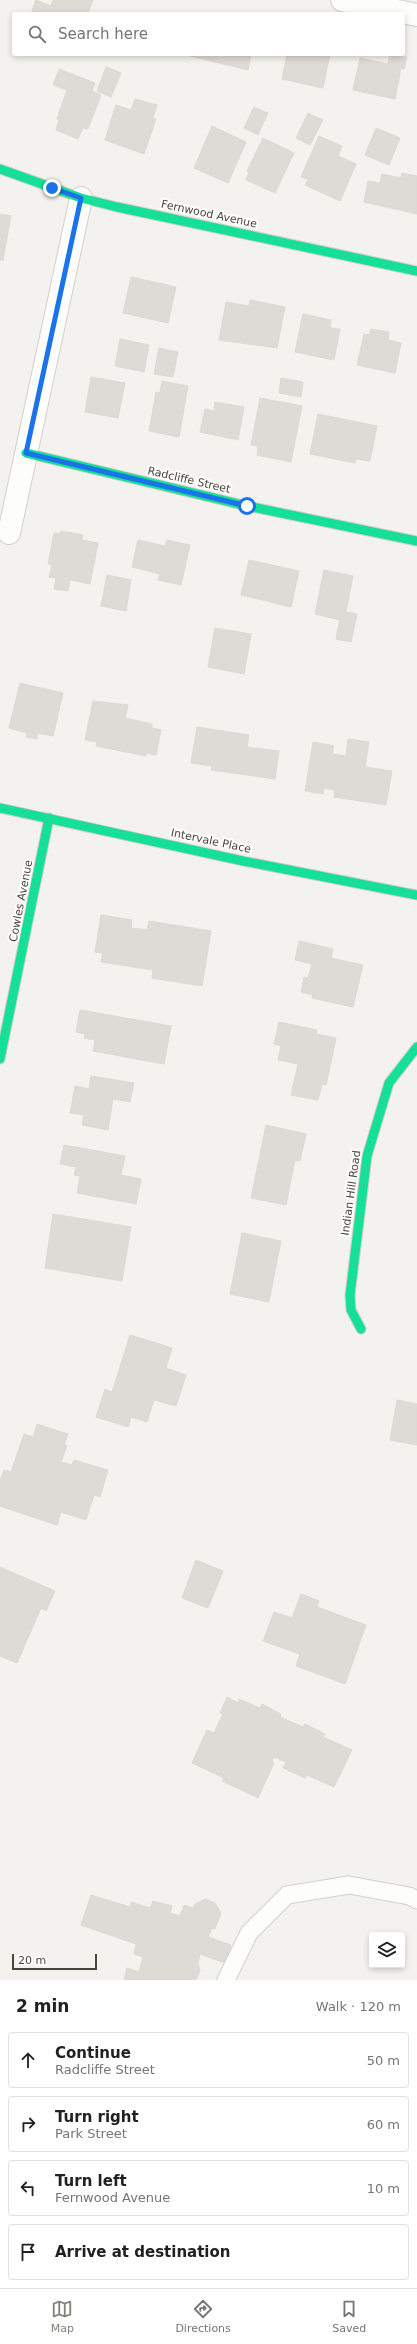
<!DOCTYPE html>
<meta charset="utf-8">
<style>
:root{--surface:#fff;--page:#f2f2f2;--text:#202124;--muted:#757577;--line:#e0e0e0;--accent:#868178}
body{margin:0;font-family:"DejaVu Sans",sans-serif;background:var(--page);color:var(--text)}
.controls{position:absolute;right:12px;bottom:12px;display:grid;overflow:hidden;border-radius:4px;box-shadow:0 2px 6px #0003}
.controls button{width:36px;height:36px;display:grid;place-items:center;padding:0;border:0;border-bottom:1px solid var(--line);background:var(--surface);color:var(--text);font:20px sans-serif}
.scale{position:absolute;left:12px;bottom:10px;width:85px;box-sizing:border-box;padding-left:4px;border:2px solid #4b4439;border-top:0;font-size:11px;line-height:14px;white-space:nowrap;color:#4b4439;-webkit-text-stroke:3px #fff;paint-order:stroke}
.stop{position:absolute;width:12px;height:12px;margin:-9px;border:3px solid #1a73e8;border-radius:50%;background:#fff}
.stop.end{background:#1a73e8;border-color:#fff;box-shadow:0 1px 4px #0008}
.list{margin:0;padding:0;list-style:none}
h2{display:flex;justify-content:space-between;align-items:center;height:52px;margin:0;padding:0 16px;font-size:17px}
h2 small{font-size:13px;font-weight:400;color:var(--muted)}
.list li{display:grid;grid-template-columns:26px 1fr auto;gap:12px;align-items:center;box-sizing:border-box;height:56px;margin:0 8px 8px;padding:0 8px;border:1px solid var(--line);border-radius:4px}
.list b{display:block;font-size:15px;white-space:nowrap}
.list p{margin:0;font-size:13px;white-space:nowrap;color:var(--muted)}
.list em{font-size:13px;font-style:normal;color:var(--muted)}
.icon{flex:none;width:22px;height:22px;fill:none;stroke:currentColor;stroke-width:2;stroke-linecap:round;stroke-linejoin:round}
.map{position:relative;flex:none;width:417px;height:1980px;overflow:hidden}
.search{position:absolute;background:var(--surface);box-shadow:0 2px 6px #0003;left:12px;right:12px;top:12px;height:44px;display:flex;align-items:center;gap:10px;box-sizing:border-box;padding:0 14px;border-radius:4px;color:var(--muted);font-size:15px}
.sheet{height:308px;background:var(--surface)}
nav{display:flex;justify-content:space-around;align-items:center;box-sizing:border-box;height:56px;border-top:1px solid var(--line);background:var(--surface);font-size:11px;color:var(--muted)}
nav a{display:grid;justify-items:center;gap:2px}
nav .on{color:var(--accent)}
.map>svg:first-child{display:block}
.building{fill:#dedbd6;stroke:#dcd9d4}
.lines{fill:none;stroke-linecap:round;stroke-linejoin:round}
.lane-casing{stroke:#d2d0cb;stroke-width:19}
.street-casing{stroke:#d2d0cb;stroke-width:24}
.fast-casing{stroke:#d3cfc5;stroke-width:11}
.lane{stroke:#fdfdfc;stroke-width:17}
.street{stroke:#fdfdfc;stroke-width:22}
.fast{stroke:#16e098;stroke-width:9}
.route{stroke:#1a73e8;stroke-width:5}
.labels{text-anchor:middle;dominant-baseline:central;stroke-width:4;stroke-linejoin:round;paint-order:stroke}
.street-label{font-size:11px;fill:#4b4439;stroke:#fff}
</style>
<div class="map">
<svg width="417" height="1980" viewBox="0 0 417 1980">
<rect width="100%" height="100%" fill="#f4f2ee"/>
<g class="building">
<polygon points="36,0 51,6 53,0 93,0 88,14 31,14"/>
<polygon points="182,54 251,54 248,70"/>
<polygon points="287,54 330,54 323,88 282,79"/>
<polygon points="390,54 407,57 404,69 401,68 395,99 353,90 360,58 388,64"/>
<polygon points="106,67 121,73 111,97 97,91"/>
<polygon points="59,69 95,83 92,91 101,95 88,129 83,128 78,139 56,130 59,119 57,119 67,90 53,85"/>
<polygon points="135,99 157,105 153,118 156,119 144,154 105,140 116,105 131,110"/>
<polygon points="254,107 268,113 258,135 244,128"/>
<polygon points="308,113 323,120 310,145 296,138"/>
<polygon points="212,126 246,142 228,183 194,168"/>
<polygon points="376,128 400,138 389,165 365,155"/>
<polygon points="319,136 342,146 338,156 356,164 340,201 305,185 308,179 301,177"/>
<polygon points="263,138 294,153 275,193 246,180 249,172 247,171"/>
<polygon points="402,173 417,176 417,214 364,202 368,181 380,183 382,174 401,178"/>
<polygon points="0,214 11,216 3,260 0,260"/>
<polygon points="131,277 176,287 168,323 123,313"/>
<polygon points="250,300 285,307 277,348 219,340 226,302 249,306"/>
<polygon points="303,314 331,320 330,328 340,329 334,360 295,352"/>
<polygon points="371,329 389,332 388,340 401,343 395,373 357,365 364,334 369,335"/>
<polygon points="120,339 149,345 144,372 115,366"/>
<polygon points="159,348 178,352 173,377 154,374"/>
<polygon points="91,377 125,383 118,418 85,412"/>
<polygon points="281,378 303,382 301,397 279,393"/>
<polygon points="162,381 188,386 179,437 149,431 156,392 160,393"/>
<polygon points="260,398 302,406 291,462 257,455 258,446 251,445"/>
<polygon points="215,402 244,407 238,440 200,432 205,409 214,411"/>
<polygon points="318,414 377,426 370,461 356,459 355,463 310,454"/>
<polygon points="61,531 83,535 82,540 98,543 90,584 70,580 68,591 54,589 56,578 49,577 52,564 48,564 54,533 60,534"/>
<polygon points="138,540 165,546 167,540 190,545 181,585 158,580 160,574 132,567"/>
<polygon points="249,560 299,571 291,607 241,595"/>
<polygon points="324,570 353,576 346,612 357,614 351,642 336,639 340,620 315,614"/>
<polygon points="107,575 131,580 126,611 101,606"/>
<polygon points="215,628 251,634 244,674 208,667"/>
<polygon points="20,683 63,693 53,736 38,733 37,739 26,737 27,733 9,728"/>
<polygon points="93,701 128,705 125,718 152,724 152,728 161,730 156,755 147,753 146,756 96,746 97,742 85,740"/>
<polygon points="197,727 249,735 247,747 279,751 275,779 211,770 212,766 191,763"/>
<polygon points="348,739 369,742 365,767 392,771 386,805 334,797 335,790 324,788 323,794 305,791 313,742 334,746 332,754 346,756"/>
<polygon points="101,915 132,920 131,928 147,930 149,921 211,931 202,986 152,978 153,970 101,962 103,953 95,952"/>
<polygon points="299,941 333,949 331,958 363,965 353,1007 312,998 313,995 301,992 304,977 308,978 312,964 295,960"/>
<polygon points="80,1010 171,1026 164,1064 93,1051 95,1040 84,1038 85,1034 76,1032"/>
<polygon points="279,1022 317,1030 316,1034 336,1038 326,1085 322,1084 318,1100 291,1095 298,1064 278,1060 281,1046 274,1044"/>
<polygon points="91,1076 134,1083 130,1102 113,1099 108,1130 82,1125 84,1115 70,1113 75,1086 89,1089"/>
<polygon points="266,1125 306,1134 300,1161 295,1160 286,1205 251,1198"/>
<polygon points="64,1145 125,1156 121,1175 141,1179 136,1204 77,1193 80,1176 74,1175 76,1167 60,1164"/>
<polygon points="53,1214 131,1227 122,1281 45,1268"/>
<polygon points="242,1233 281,1241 269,1302 230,1294"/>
<polygon points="130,1335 172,1348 166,1368 186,1375 176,1406 154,1400 147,1422 131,1417 128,1427 96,1417 105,1389 112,1392"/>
<polygon points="397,1400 417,1404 417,1445 390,1440"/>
<polygon points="37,1424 68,1434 64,1445 67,1446 61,1462 72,1465 74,1460 108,1470 100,1497 94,1495 86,1520 61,1512 57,1525 0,1506 0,1481 4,1470 11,1472 24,1434 33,1437"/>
<polygon points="196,1560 223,1571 208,1608 182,1598"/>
<polygon points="0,1567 55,1591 46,1611 41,1608 17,1663 0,1656"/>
<polygon points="301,1594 319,1601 317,1607 366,1625 345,1684 296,1666 300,1654 263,1641 274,1612 292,1618"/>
<polygon points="227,1697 238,1703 239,1699 260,1708 262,1704 281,1714 280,1717 303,1727 305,1724 325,1734 323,1737 352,1750 334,1787 307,1775 305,1778 283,1768 286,1762 274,1757 272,1761 274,1763 258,1798 222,1781 224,1778 192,1763 207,1730 214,1733 223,1714 220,1713"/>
<polygon points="91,1895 130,1907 131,1902 150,1908 153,1901 172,1906 170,1913 180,1916 184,1905 193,1908 195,1904 205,1899 215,1903 221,1913 215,1929 212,1928 208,1937 231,1945 225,1963 200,1954 198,1963 200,1971 196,1980 124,1980 127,1968 139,1972 143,1957 134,1954 136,1944 81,1925"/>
</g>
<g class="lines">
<g class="lane-casing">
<polyline id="lane" points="226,1980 249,1933 287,1895 349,1885 409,1896 417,1900"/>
</g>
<g class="street-casing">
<g id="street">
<polyline points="342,0 417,15"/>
<polyline points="9,533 81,198"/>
</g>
</g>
<g class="fast-casing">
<g id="fast">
<polyline points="0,169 81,198 117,207 417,271"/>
<polyline points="26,453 247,506 417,541"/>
<polyline points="0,808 243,861 417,895"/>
<polyline points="0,1059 49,818"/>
<polyline points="361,1329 351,1310 350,1295 367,1156 389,1083 417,1047"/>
</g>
</g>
<use href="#lane" class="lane"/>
<use href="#street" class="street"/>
<use href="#fast" class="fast"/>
</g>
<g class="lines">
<polyline class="route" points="52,188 81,198 26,453 247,506"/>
</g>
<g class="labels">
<g class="street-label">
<text transform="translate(209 214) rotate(12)">Fernwood Avenue</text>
<text transform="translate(189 480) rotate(13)">Radcliffe Street</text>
<text transform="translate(211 841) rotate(12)">Intervale Place</text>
<text transform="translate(21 901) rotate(-79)">Cowles Avenue</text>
<text transform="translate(351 1193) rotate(-82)">Indian Hill Road</text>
</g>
</g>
</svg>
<div class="controls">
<button><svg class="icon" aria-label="layers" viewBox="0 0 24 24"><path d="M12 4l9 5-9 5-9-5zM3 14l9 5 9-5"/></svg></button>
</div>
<div class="scale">20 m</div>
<div class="stop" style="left:247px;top:506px"></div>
<div class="stop end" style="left:52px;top:188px"></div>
<div class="search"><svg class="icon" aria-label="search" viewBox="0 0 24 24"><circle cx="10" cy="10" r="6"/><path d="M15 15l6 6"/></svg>Search here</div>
</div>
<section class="sheet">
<h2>2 min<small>Walk · 120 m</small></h2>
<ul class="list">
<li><svg class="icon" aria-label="ahead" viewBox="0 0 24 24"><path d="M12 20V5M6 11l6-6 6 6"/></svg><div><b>Continue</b><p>Radcliffe Street</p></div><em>50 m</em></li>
<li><svg class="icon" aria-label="right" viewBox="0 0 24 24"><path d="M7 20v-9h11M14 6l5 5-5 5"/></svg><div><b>Turn right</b><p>Park Street</p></div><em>60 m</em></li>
<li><svg class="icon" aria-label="left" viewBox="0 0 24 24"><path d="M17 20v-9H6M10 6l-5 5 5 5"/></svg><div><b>Turn left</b><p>Fernwood Avenue</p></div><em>10 m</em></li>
<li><svg class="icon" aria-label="arrive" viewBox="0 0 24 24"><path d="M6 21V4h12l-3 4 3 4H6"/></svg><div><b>Arrive at destination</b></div></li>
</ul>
</section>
<nav>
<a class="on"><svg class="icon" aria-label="map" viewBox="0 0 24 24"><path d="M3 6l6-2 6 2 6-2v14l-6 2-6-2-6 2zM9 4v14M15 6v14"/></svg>Map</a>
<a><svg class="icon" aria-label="directions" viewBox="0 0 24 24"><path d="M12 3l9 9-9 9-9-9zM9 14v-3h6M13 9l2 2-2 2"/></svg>Directions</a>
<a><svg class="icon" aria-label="saved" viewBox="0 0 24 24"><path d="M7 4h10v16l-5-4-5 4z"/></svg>Saved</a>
</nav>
